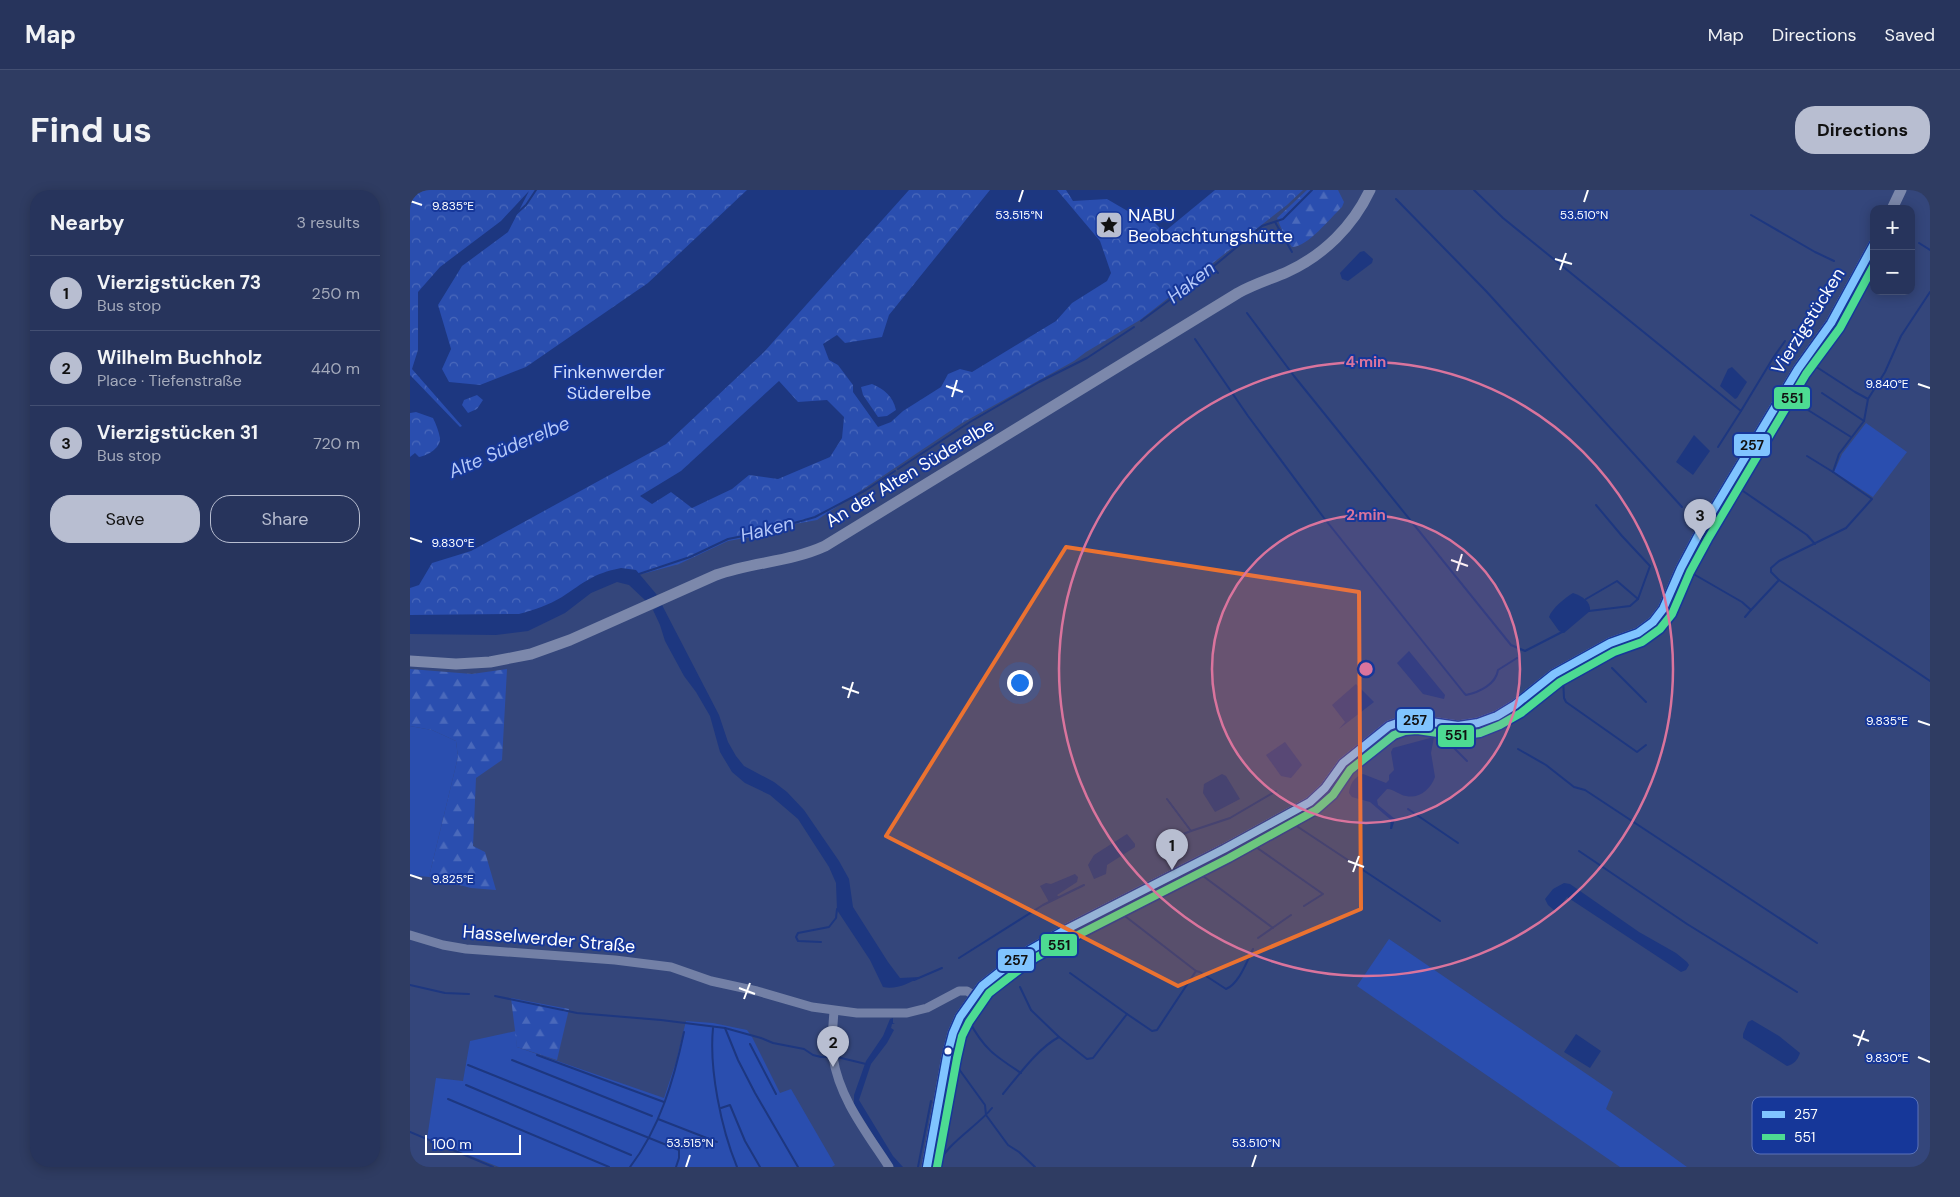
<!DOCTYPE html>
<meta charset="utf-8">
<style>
:root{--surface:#27345c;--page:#2f3c62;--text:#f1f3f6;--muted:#a4aabb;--line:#434f72;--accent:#b8bed1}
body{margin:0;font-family:"DM Sans",sans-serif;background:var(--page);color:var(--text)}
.controls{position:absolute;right:15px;top:15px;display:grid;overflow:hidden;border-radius:10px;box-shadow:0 2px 12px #0003}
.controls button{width:45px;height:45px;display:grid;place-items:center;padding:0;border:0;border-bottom:1px solid var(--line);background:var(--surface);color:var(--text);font:25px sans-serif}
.scale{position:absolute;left:15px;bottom:12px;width:96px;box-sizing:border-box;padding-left:5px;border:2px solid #fff;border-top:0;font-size:14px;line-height:18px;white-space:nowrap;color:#fff;-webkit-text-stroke:4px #163799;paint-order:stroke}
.you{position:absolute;left:609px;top:492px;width:18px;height:18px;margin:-12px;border:4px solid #fff;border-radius:50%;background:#1a73e8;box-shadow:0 0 0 8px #1a73e833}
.badge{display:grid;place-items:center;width:32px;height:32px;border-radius:50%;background:var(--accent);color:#111;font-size:16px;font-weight:700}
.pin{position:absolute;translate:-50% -41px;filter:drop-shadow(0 1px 2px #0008)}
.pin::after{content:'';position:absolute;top:26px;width:18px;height:15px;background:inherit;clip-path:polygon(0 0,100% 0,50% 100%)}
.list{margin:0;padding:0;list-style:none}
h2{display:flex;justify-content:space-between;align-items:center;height:65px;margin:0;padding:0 20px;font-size:21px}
h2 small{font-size:16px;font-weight:400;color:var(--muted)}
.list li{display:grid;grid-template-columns:32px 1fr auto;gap:15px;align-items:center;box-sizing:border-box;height:75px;padding:0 20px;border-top:1px solid var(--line)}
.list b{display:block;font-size:19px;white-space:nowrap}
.list p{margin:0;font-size:16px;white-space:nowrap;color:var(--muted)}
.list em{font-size:16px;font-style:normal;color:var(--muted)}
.actions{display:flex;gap:10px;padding:15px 20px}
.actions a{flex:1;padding:11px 0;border:1px solid var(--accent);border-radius:20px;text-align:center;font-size:18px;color:var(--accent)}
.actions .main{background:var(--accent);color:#111}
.map{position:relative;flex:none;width:1520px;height:977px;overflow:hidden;border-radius:20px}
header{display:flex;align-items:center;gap:30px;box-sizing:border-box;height:70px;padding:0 25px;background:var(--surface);border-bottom:1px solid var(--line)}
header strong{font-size:24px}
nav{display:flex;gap:28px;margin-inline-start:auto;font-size:18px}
.intro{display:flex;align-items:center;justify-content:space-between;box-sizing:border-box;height:120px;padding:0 30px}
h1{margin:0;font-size:35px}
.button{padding:12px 22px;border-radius:20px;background:var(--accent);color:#111;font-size:18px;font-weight:700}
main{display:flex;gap:30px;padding:0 30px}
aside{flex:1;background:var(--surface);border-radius:20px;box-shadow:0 2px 12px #0003}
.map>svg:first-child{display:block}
.grass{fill:#2a4eaf}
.forest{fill:url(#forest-firs)}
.park{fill:url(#park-crowns)}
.water{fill:#1d3780;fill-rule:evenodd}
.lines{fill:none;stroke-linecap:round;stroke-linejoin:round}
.stream{stroke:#1d3780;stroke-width:2}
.minor{stroke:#7380a6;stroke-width:9}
.major{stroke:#7c88ab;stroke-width:11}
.bus-1-casing{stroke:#163799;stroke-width:11}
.bus-2-casing{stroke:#163799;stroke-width:11}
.bus-1{stroke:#80c4ff;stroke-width:8}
.bus-2{stroke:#4ddb92;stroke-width:8}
.marked{fill:#eb7230;fill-opacity:0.2;stroke:#eb7230;stroke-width:4;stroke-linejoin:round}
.ticks{fill:none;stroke:#fff;stroke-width:2}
.ring{fill:none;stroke:#da749d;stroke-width:2.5}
.bus-dot{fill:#fff;stroke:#163799;stroke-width:2}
.labels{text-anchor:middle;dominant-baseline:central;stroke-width:4;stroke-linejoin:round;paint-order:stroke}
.poi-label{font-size:18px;fill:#fff;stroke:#163799;text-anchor:start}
.street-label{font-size:18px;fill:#fff;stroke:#163799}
.park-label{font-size:18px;fill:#d1ddfc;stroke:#163799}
.water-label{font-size:19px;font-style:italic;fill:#b6c9f9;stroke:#163799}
.key{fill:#163799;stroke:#5c73b8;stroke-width:1}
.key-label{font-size:14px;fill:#fff}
.ticks-label{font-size:12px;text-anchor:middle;fill:#fff;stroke:#163799;stroke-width:4;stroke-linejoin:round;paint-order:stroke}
.centre{fill:#da749d;stroke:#163799;stroke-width:2.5}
.ring-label{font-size:15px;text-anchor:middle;font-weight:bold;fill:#da749d;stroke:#163799;stroke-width:4;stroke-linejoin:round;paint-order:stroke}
.line-badge{stroke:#163799;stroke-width:2}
.pale-badge-label{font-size:14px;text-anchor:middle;font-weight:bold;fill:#111}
</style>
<header>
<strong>Map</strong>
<nav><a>Map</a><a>Directions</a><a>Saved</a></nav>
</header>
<div class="intro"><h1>Find us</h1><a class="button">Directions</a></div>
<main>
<aside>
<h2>Nearby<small>3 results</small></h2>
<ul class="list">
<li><span class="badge">1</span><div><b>Vierzigstücken 73</b><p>Bus stop</p></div><em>250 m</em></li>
<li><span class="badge">2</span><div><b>Wilhelm Buchholz</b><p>Place · Tiefenstraße</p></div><em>440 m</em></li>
<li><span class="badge">3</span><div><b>Vierzigstücken 31</b><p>Bus stop</p></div><em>720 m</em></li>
</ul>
<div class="actions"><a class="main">Save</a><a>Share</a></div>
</aside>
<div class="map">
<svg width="1520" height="977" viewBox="0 0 1520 977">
<defs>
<pattern id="forest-firs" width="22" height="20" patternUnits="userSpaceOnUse" patternTransform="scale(1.25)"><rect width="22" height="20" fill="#2a4eaf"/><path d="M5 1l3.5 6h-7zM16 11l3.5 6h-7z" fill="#4a69bb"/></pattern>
<pattern id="park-crowns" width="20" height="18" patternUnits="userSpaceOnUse" patternTransform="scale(1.25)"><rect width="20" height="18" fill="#2a4eaf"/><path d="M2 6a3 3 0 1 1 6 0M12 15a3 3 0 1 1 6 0" fill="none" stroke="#4a69bb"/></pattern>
</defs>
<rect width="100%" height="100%" fill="#34467b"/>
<g class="grass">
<polygon points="1456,233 1497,262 1463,307 1424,282 1432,264"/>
<polygon points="0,536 22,540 46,551 48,567 19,687 0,685"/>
<polygon points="979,749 1203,902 1196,919 1277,977 1210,977 947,796"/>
<polygon points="276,831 303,833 337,840 342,847 370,903 381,899 425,975 422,977 89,977 17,949 26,888 53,891 60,851 106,841 107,857 254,908 266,872"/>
</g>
<g class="forest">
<path d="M897,0H928L934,12L932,17C920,28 898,57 882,57L874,45L867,28Z"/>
<polygon points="0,479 62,484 97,479 92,570 66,588 63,656 75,662 86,700 61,698 19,687 48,567 46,551 22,540 0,536"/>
<polygon points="101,808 159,819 147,870 107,857"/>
</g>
<polygon class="park" points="0,0 893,0 877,15 730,130 676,162 664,171 552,233 407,330 385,334 373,340 361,343 359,346 353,345 318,351 269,374 236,383 222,385 204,385 124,426 0,433"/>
<g class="water">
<path d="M337,0H499L354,162L256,254L61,361L22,373L9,395L0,398V267L5,263L9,267C17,266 31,258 30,248C29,242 26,234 23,228L6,222L0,223V185L50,237L52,236L2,179L8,160V102L30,77L91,31L119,1L98,42L52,76L28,115L41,159L32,179L39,192L70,195L116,177L238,93ZM67,205L73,210L67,219L58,223L52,215L54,210Z"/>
<path d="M580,0H647L690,51L701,83L697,91L662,113L646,131L562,182L550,179L538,184L531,197L493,221L481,232L468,237L443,202V195L428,175L419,170L413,154L427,145L435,153L472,147L479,125ZM462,194C474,199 483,206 486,220L477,226L468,227L453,205L451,197Z"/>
<polygon points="656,0 805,0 754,42 739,27 721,23 697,9 663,11"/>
<polygon points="954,61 963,69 962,73 938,91 932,89 930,83 950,62"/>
<polygon points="1322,177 1337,192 1327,208 1325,209 1310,196 1318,179"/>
<polygon points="369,191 388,212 417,210 434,227 432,248 420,267 368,289 339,285 322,299 282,318 261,302 242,314 230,306 271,281"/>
<polygon points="1284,245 1300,261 1283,285 1266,272"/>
<path d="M211,378L226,380L247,405L236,411L219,395L207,392L181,403L155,423L118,441L86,445L0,444V425L109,424C124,420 139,415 152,407C175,392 182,384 211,378Z"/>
<path d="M1163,403C1172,406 1181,411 1180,421L1154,443L1149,441L1139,427C1142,418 1155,408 1163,403Z"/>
<path d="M252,415L309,525L318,552L326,566L334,576L364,592L377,602L394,620L429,671L439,689L443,717L478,772L490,788L510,787C500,793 486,800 473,797L460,770L427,720L426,693L419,677L388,629L360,605L335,593L322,582L310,562L300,526L286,502L274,486L255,451L250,435L243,420Z"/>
<polygon points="999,461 1035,505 1034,509 1013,504 987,473"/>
<polygon points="946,494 964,512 929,539 935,532 922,515"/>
<path d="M1024,547L1021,563L1025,587C1021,599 1009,609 996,606C989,605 984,599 977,599L967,610L968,615L985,629L982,639H980L981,630L960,612L942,607L939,603C940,594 944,587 953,584L976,593L979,590V585L984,580L981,562L983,558Z"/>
<polygon points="875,552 892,575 881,588 871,586 856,565"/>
<polygon points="812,584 816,586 830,609 805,622 793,603 794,594"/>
<polygon points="717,644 725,654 725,657 697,675 696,684 684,689 678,675 684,665"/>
<polygon points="665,684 668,687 667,692 647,705 649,707 639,712 630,696 636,693 641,694"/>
<polygon points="1154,693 1160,694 1229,742 1266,763 1277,772 1279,775 1276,780 1271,782 1157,707 1146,722 1138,715 1135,709 1143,699"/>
<polygon points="483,828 483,833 485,834 482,834 481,838 484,840 477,853 461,874 449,910 483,966 493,977 483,977 444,914 444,905 456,871 473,846 480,829"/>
<path d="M1342,830L1369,846L1390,863C1387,871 1384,874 1377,876L1333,848V844L1338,832Z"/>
<polygon points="1166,844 1191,861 1180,878 1154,862"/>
</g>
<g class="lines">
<g class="stream">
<polyline points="1064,0 1093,28 1331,221 1363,168 1375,151"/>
<polyline points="986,9 1076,101 1272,317"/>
<polyline points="107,23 116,15 126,0"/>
<polyline points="1341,25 1405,62 1424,71"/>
<polyline points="865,32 882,62"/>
<polyline points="1509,53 1520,60"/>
<polyline points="803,77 808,83"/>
<polyline points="837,123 884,186 1101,455 1115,461 1154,441"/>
<polyline points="731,131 792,86 852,36 873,29 902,0"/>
<path d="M785,149L838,226L914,328L1054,503L1056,505C1070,502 1086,494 1088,480L1107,468"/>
<polyline points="1405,176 1445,202 1458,209"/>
<polyline points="1412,203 1454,231"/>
<polyline points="1382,210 1441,247"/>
<polyline points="1308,257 1331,221"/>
<polyline points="1397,266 1423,282"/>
<polyline points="488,279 560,232 629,192 677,168 724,137"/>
<polyline points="1333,301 1397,345 1405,354"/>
<polyline points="1280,382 1332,412 1341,420 1335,427"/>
<polyline points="229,384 280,367 318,349 353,342 405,327 456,300 485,281"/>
<polyline points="1369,390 1520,491"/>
<polyline points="1176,409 1207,391 1228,409 1240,376 1212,346 1186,315"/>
<polyline points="1341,420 1369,390 1361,382 1361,378 1369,371 1436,338 1462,309 1423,282 1429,264 1454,231 1458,209 1475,182 1491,146 1520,102"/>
<polyline points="1179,421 1220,416 1228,409"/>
<polyline points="1202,478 1236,512"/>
<polyline points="1128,505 1150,488 1153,488 1154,508 1156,512 1227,562 1236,555"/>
<polyline points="1024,547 1025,545"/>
<polyline points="1033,547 1057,571"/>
<polyline points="1108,559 1136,575 1164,597 1175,600 1407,753"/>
<polyline points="757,609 781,641 820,628 866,601"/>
<polyline points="998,619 1048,653"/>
<polyline points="882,633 1030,731"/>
<polyline points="750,653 781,641"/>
<polyline points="843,655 913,704 894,716"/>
<polyline points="1169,661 1277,734 1387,802"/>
<polyline points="793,686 863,738"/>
<polyline points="711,723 786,781"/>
<polyline points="848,748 881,725"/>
<polyline points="411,752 388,751 386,747 388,743 419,737 426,728 427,719"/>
<polyline points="549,768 633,715 674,695"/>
<polyline points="660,783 717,824"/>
<polyline points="504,790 532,778"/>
<polyline points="0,795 35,803 59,804"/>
<polyline points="610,797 621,820 649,847"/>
<polyline points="85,806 167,823 251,830 315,838 351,848 363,853 394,859 403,865 411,867 420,867"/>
<path d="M559,831C574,859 585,866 611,883"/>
<path d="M303,838C299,879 311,938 327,977"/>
<polyline points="315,838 328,870 345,903 388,977"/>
<polyline points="340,854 366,904"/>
<polyline points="127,865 254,912"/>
<polyline points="427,867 456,874"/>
<polyline points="102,870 242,926"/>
<polyline points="58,875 269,960 269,968 266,977"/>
<polyline points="546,875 575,915 576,925 598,955 609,962 625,977"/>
<polyline points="56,895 221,965"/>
<path d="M593,904C608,886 628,858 649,847L677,869L683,868L717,824L742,841L747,840L786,781L790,782L816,799C829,794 837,771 843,759"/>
<polyline points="38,909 199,977"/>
<polyline points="311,918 320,915 335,951 350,977"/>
<polyline points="248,929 307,952"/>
<polyline points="0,942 83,977"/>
<path d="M220,977C250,938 264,889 274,842"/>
<polyline points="508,977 521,911"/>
<path d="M527,977C535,954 567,937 582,918"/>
</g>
<g class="minor">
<polyline points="0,745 33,755 56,759 205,770 261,777 301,791 347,801 402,817 447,823 497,823 517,818 549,801 557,801 565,806"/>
<path d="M424,821C423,836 421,852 423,867C429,908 457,943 479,977"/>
</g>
<g class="major">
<polyline points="1482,19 1491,0"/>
<path d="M0,471L46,474L80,472L121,464L160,450L306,385C342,372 380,372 415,356L828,103C844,94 861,89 877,82C914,65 943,36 960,0"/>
<polyline points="517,977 537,866 543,843 550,827 560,813 572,796 591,781 620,760 657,739 814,659 900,612 915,598 933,573 979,536 993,531 1007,530 1048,536 1068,533 1087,526 1105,515 1144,484 1200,453 1228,443 1243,432 1253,419 1271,378 1289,344 1388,179 1421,133 1464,54"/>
</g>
<g class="bus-1-casing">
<polyline id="bus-1" points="517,977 537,866 543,843 550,827 572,796 591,781 620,760 657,739 814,659 900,612 915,598 933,573 979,536 993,531 1007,530 1048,536 1068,533 1087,526 1105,515 1144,484 1200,453 1228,443 1243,432 1253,419 1271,378 1289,344 1388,179 1421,133 1464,54"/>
</g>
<g class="bus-2-casing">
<polyline id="bus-2" points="527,977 547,868 552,846 559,832 579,803 597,789 625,768 662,748 819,668 906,620 923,605 940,580 984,545 995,541 1007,540 1049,546 1070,543 1090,535 1111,523 1150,492 1204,462 1232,452 1250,439 1262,424 1280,382 1298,349 1396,184 1430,138 1464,75"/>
</g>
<use href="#bus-1" class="bus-1"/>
<use href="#bus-2" class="bus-2"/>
</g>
<path class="marked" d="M656,357L949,402L951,719L768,796L476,646Z"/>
<path class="ticks" d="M0,11L12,15M609,12L613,0M1174,12L1178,0M1145,69L1162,74M1150,80L1156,63M1508,194L1520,198M536,196L553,202M542,207L547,190M0,348L12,352M1041,370L1058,376M1047,381L1052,364M432,497L449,503M438,508L443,492M1508,531L1520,535M938,671L954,677M943,682L949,666M0,685L12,689M329,798L345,804M334,809L340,793M1443,845L1459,851M1448,856L1454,840M1508,867L1520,872M276,977L280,965M842,977L846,965"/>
<circle cx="956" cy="479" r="154" fill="#da749d" fill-opacity=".12"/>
<g class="ring">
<circle cx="956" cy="479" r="154"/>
<circle cx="956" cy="479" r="307"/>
</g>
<defs>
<g id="sight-square" transform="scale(1.4375)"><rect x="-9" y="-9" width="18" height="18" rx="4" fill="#b8bed1" stroke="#163799"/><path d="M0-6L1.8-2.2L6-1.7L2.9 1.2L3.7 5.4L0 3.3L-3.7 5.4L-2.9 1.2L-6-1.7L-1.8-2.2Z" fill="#111"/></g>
</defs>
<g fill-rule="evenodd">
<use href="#sight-square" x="699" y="35"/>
</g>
<circle class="bus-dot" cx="538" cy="861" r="4.5"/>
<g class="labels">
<g class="poi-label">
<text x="718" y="25">NABU<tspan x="718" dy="21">Beobachtungshütte</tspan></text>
</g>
<g class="street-label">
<text transform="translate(1398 131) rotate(-58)">Vierzigstücken</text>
<text transform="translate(500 283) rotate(-31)">An der Alten Süderelbe</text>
<text transform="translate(139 749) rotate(5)">Hasselwerder Straße</text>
</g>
<g class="park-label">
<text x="199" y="182">Finkenwerder<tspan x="199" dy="21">Süderelbe</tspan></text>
</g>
<g class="water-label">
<text transform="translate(781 92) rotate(-38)">Haken</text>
<text transform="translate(99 257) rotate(-23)">Alte Süderelbe</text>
<text transform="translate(357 339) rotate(-14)">Haken</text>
</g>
</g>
<rect x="1342" y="907" width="166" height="57" rx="8" class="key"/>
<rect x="1352" y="921" width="23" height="7" fill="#80c4ff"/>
<rect x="1352" y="944" width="23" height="6" fill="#4ddb92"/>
<g class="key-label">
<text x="1384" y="929">257</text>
<text x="1384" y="952">551</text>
</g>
<g class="ticks-label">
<text x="43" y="20">9.835°E</text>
<text x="609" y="29">53.515°N</text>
<text x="1174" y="29">53.510°N</text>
<text x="1477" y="198">9.840°E</text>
<text x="43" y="357">9.830°E</text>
<text x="1477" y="535">9.835°E</text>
<text x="43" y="693">9.825°E</text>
<text x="1477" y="872">9.830°E</text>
<text x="280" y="957">53.515°N</text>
<text x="846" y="957">53.510°N</text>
</g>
<circle cx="956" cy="479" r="8" class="centre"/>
<g class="ring-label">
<text x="956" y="177">4 min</text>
<text x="956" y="330">2 min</text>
</g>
<g class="line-badge">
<rect x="1363" y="196" width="38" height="24" rx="5" fill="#4ddb92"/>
<rect x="1323" y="243" width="38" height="24" rx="5" fill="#80c4ff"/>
<rect x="986" y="518" width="38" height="24" rx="5" fill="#80c4ff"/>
<rect x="1027" y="534" width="38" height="24" rx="5" fill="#4ddb92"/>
<rect x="630" y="743" width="38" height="24" rx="5" fill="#4ddb92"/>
<rect x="587" y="758" width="38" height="24" rx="5" fill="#80c4ff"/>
</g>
<g class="pale-badge-label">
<text x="1382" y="213">551</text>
<text x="1342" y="260">257</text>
<text x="1005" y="535">257</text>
<text x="1046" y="550">551</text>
<text x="649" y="760">551</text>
<text x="606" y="775">257</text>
</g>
</svg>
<div class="controls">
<button>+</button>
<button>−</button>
</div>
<div class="scale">100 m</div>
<div class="you"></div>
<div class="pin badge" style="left:762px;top:680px">1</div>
<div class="pin badge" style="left:423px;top:877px">2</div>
<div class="pin badge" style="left:1290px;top:350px">3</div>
</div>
</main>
